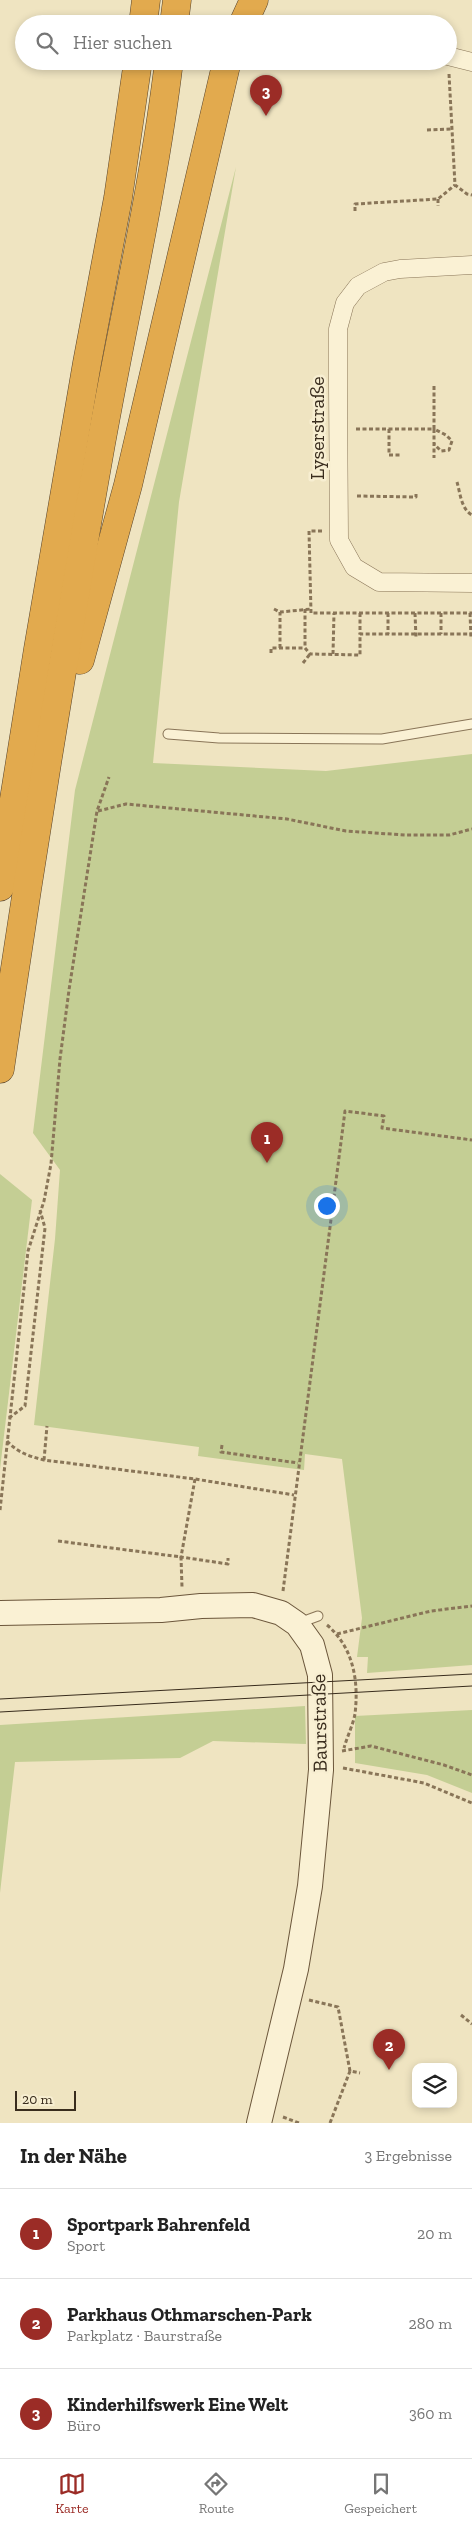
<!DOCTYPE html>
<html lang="de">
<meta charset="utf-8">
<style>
:root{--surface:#fff;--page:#f6f6f6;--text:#222;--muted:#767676;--line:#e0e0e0;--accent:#9b2c26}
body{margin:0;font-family:"Zilla Slab",serif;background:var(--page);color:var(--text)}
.controls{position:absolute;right:15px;bottom:15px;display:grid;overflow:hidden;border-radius:10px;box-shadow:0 2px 8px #0003}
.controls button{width:45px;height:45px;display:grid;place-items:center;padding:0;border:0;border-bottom:1px solid var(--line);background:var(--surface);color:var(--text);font:25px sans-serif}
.scale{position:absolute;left:15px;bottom:12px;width:61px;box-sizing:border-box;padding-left:5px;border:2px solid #392c1d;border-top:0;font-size:14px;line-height:18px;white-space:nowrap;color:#392c1d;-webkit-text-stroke:4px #f7eed1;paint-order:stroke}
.you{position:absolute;left:326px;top:1205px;width:18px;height:18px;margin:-12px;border:4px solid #fff;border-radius:50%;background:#1a73e8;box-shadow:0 0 0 8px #1a73e833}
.badge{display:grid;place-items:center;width:32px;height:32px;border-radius:50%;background:var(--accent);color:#fff;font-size:16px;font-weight:700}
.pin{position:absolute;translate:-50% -41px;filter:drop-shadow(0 1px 2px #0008)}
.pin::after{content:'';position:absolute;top:26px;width:18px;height:15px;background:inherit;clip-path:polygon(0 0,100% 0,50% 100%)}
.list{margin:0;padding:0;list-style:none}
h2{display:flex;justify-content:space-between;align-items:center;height:65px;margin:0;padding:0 20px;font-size:21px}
h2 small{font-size:16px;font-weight:400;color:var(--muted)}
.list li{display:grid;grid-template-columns:32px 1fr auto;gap:15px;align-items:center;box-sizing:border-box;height:90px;padding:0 20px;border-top:1px solid var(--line)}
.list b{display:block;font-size:19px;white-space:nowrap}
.list p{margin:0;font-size:16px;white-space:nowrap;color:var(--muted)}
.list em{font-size:16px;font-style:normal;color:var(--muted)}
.icon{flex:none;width:28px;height:28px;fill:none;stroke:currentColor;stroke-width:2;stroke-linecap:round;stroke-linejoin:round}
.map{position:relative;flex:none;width:472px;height:2123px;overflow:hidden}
.search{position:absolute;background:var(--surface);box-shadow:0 2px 8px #0003;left:15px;right:15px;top:15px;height:55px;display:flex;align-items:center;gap:12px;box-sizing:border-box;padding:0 18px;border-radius:28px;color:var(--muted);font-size:19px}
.sheet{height:335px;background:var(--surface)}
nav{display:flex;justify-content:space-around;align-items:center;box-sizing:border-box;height:70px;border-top:1px solid var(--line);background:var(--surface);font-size:14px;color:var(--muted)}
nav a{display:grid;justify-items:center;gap:2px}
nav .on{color:var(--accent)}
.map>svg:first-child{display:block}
.green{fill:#c4ce94}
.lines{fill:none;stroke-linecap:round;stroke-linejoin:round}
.service-casing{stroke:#897558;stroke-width:11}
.minor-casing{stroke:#897558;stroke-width:19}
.secondary-casing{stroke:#6b563b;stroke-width:26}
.motorway-casing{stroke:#57432c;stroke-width:29}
.path{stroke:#897558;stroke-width:3;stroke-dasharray:4 2.5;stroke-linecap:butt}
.service{stroke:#faf1d4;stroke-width:9}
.minor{stroke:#faf1d4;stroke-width:18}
.secondary{stroke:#faf1d4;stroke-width:24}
.motorway{stroke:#e2aa4e;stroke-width:28}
.tram{stroke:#392c1d;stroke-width:1}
.labels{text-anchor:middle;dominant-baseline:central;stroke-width:5;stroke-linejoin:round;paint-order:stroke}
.street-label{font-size:20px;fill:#392c1d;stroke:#f7eed1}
</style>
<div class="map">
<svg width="472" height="2123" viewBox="0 0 472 2123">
<rect width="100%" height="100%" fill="#efe4c1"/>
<g class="green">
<polygon points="236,167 179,502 153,763 326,771 472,754 472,1665 367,1673 368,1657 357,1657 362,1618 342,1459 305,1454 304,1470 198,1456 199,1447 34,1425 55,1239 60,1170 33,1133 75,790"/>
<polygon points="0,1174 32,1200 0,1469"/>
<polygon points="305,1706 306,1744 213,1741 180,1758 15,1762 0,1893 0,1725"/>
<polygon points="472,1710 472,1793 427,1775 355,1763 355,1716"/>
</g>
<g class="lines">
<g class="service-casing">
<g id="service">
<polyline points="168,734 219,738 382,739 472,724"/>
<polyline points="299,1623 318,1616"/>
</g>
</g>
<g class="minor-casing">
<g id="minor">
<polyline points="448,56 472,62"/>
<polyline points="472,265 400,269 384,272 358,286 345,303 338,329 338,385 339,540 354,567 379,582 472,583"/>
</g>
</g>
<g class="secondary-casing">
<polyline id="secondary" points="0,1613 161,1610 201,1606 253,1605 281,1613 297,1624 312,1645 320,1675 321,1770 310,1886 296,1969 259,2123"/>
</g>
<g class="motorway-casing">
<g id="motorway">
<polyline points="143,24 146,0"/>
<polyline points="174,24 177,0"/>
<polyline points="243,24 254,0"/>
<polyline points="80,660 128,485 227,61"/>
<polyline points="0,887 38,649 87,363 118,198 138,61"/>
<path d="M0,1069C30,864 63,659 99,455C122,324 153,194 169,61"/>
</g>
</g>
<g class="path">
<polyline points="449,74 455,185 467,194 472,195"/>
<polyline points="427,130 452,129"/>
<polyline points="438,199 438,206"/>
<polyline points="355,211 355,204 438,199 455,185"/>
<polyline points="434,386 434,429 446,435 452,441 449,450 441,451 434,444"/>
<polyline points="356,429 434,429 434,458"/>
<polyline points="389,429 389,455 400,455"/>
<path d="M457,482C460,492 461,509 472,515"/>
<polyline points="357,496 416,497 416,494"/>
<polyline points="322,531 309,531 311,613 472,613"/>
<polyline points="274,609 280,612 311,609"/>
<polyline points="305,609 305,648"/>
<polyline points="360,613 360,634"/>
<polyline points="388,613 388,634"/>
<polyline points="415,613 416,638"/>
<polyline points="441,613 441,634"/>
<polyline points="470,613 471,638"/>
<polyline points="280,648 280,612"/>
<polyline points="271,653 271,648 305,648 310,654 360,655 360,634 472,634"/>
<polyline points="333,654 334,613"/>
<polyline points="303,663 310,654"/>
<polyline points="98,811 126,804 287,819 346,831 405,835 449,835 472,829"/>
<polyline points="9,1418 25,1406 45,1228 40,1210"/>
<path d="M7,1441C18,1453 29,1456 44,1460L195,1479L294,1495"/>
<polyline points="222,1445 221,1452 298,1463"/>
<polyline points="44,1460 47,1426"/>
<polyline points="195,1479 181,1557 228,1564 228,1558"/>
<polyline points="0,1510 28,1251 44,1201 51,1164 60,1059 69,990 97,811 109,777"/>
<polyline points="58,1541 181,1557 182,1587"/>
<polyline points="283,1591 345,1111 384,1116 382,1128 472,1140"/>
<path d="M327,1625C353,1647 359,1680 355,1714C353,1725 347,1737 344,1748"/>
<polyline points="337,1634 431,1611 472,1606"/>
<polyline points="342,1751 371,1746 444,1765 472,1775"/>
<polyline points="343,1768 424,1783 472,1803"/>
<polyline points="309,2000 338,2007 350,2071"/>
<polyline points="461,2015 472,2024"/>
<polyline points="283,2117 299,2123"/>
<polyline points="330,2123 350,2071 360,2073"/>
</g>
<use href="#service" class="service"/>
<use href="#minor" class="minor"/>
<use href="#secondary" class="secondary"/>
<use href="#motorway" class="motorway"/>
<g class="tram">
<polyline points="0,1699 472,1674"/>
<polyline points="0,1712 472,1686"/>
</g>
</g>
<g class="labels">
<g class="street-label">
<text transform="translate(317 428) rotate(-90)">Lyserstraße</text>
<text transform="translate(319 1723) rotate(-91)">Baurstraße</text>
</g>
</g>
</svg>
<div class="controls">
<button><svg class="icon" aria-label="layers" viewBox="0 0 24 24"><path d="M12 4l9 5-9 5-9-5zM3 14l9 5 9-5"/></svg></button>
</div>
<div class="scale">20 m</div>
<div class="you"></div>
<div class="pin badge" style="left:267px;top:1163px">1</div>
<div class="pin badge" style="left:389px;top:2070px">2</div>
<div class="pin badge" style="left:266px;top:116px">3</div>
<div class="search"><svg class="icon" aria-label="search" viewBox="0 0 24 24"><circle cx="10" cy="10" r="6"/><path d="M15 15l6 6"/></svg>Hier suchen</div>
</div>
<section class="sheet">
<h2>In der Nähe<small>3 Ergebnisse</small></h2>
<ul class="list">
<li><span class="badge">1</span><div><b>Sportpark Bahrenfeld</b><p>Sport</p></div><em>20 m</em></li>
<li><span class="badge">2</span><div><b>Parkhaus Othmarschen-Park</b><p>Parkplatz · Baurstraße</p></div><em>280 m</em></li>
<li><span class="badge">3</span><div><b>Kinderhilfswerk Eine Welt</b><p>Büro</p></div><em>360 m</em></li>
</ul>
</section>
<nav>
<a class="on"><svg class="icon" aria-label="map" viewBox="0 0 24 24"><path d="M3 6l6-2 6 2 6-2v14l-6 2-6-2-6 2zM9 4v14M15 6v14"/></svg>Karte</a>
<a><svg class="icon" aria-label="directions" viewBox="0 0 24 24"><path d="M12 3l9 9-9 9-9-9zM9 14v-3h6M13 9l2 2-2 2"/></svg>Route</a>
<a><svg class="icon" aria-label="saved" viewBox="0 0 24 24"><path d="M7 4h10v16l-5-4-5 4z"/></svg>Gespeichert</a>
</nav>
